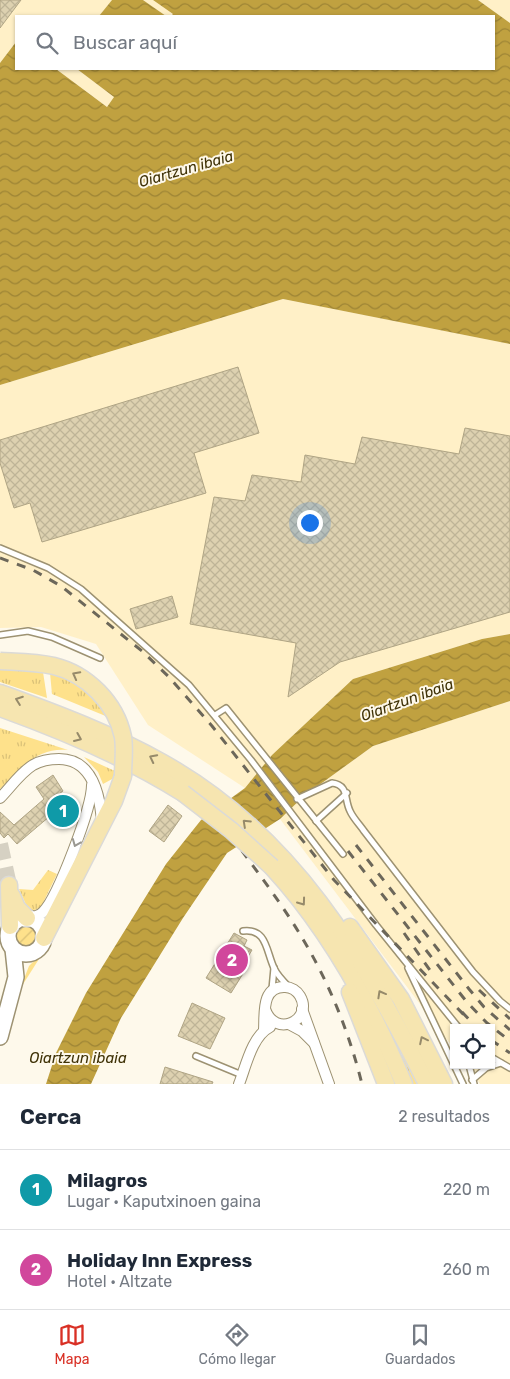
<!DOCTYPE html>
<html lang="es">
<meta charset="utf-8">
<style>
:root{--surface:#fff;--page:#f6f6f7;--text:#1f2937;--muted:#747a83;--line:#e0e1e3;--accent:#d93025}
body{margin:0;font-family:Rubik,sans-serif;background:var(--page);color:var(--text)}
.controls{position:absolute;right:15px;bottom:15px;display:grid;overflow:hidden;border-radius:0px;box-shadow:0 1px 4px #0004}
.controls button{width:45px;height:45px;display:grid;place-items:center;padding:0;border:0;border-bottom:1px solid var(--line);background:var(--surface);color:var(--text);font:25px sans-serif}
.you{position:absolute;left:309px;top:522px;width:18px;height:18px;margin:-12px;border:4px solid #fff;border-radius:50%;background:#1a73e8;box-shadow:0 0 0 8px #1a73e833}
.badge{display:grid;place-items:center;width:32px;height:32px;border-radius:50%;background:var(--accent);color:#fff;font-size:16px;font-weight:700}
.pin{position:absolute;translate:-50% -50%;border:2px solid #fff;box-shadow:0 1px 5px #0006}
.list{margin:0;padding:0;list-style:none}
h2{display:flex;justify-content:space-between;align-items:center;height:65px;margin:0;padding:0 20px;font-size:21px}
h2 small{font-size:16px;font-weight:400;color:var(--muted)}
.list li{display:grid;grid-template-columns:32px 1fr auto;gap:15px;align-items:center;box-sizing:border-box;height:80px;padding:0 20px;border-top:1px solid var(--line)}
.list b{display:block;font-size:19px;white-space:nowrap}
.list p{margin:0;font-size:16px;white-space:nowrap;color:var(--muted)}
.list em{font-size:16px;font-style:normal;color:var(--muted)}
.icon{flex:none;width:28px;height:28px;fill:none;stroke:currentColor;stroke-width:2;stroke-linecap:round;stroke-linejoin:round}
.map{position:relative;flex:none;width:510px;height:1084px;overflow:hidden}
.search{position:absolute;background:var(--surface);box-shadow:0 1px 4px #0004;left:15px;right:15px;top:15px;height:55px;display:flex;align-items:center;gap:12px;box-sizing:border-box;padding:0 18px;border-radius:0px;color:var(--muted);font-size:19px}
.sheet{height:225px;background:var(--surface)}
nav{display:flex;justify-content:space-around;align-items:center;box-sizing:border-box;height:70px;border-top:1px solid var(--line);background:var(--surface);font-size:14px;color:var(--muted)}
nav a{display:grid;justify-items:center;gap:2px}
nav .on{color:var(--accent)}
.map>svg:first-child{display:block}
.built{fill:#fff0c7}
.grass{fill:url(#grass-tufts)}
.garden{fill:url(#garden-furrows)}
.water{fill:url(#water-waves)}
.building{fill:url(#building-cross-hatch);stroke:#afa484}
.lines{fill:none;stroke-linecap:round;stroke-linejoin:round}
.primary-tunnel{stroke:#d6d1c3;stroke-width:16;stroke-dasharray:16 8;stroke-linecap:butt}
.lane-casing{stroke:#9d9272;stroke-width:8}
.street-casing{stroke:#9d9272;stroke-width:12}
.secondary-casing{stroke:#9d9272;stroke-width:18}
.primary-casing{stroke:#dbdad7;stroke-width:19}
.lane{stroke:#fff;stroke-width:5}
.street{stroke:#fff;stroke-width:10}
.secondary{stroke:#fff;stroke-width:15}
.primary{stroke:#f6e5b0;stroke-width:16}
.rail{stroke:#6c675a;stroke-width:3;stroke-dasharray:9 9;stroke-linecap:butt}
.primary-bridge-casing{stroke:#dbdad7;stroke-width:19;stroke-linecap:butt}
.primary-bridge{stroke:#f6e5b0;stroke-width:16}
.oneway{stroke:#968a6a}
.oneway2{stroke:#9a9891}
.labels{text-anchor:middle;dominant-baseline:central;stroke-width:4;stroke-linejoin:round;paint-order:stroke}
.water-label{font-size:15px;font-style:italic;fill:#403308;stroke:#fef9eb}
</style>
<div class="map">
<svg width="510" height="1084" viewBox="0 0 510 1084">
<defs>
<pattern id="grass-tufts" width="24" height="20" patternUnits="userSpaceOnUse" patternTransform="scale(1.25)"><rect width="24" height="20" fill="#fee18b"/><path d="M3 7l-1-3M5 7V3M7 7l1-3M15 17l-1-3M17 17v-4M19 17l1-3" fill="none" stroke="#dac178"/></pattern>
<pattern id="garden-furrows" width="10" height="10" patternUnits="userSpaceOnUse" patternTransform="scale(1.25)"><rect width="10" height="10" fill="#fee18b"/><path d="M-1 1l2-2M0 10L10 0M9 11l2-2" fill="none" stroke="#dac178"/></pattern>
<pattern id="water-waves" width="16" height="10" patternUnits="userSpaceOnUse" patternTransform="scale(1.25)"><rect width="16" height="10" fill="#c0a140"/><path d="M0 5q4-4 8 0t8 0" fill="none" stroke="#9d8435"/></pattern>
<pattern id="building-cross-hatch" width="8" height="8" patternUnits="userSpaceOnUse" patternTransform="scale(1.25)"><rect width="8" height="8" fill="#ddd1b0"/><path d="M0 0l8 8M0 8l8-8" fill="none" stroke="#beb497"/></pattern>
</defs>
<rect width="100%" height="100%" fill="#fef9eb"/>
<g class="built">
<polygon points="0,0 112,0 99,16 16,16 16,42 0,63"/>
<polygon points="143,0 153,0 173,14 166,16"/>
<polygon points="478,0 510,0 510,23"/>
<polygon points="56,69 77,69 114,97 107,107"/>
<polygon points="283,299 510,344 510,634 482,639 353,679 272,755 245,788 148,725 96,644 41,627 0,628 0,385"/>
<polygon points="510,701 510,1084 480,1084 466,1065 491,1065 491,1028 454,1028 454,1049 280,819 304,796 373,746"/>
</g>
<g class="grass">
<polygon points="0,667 43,672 47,698 0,682"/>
<path d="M50,673C79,679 91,694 108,717L52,694Z"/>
<path d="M0,728L68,750C37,747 20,769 0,789Z"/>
<polygon points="84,757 115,771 114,778 103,784 98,772"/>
<polygon points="48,870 57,874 41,907 33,911 28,909 19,889 33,890"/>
<polygon points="39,956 39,959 20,989 29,966"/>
<polygon points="402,1055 417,1084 412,1084 399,1056"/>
</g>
<circle class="garden" cx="26" cy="937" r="10"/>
<g class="water">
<polygon points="112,0 143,0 166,16 99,16"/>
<polygon points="153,0 478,0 510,23 510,344 283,299 0,385 0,63 16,42 16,69 56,69 107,107 114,97 77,69 494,69 494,16 171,16 173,14"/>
<polygon points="510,634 510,701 373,746 304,796 280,819 227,853 183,918 121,1018 91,1084 46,1084 56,1053 86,993 166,864 201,820 245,788 272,755 353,679 482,639"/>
</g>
<g class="building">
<polygon points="0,0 21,0 0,28"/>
<polygon points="238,367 259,433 194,453 206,493 42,542 30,503 14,508 0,463 0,440"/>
<polygon points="465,428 510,436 510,612 340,662 288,697 296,643 190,624 214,497 245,501 252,475 301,482 305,455 355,464 362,437 459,454"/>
<polygon points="172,596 178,617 136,629 130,609"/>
<polygon points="53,775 63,791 56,796 75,803 68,823 50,816 17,844 8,834 4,838 0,833 0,812 14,825 44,799 36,787"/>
<polygon points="168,805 182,816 164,842 149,831"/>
<polygon points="234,933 247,940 244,946 252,950 240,970 244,972 231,993 206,978"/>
<polygon points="192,1003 225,1018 210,1049 178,1036"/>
<polygon points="165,1067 213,1082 212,1084 160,1084"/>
</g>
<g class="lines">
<polyline class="primary-tunnel" points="0,844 9,885"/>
<g class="lane-casing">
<g id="lane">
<polyline points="0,548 48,568 81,589 189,685 251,760 376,925 459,1028"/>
<polyline points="0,635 28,631 52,637 100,658"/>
<polyline points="215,715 226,708 343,854"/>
<path d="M297,799L332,783C349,785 344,799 350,811C353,818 360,825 364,831L473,972L500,1001L510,1009"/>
<polyline points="316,821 347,793"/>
<path d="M243,931C267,928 266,951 274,968C277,975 283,981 289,987"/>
<polyline points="408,968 454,1065"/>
<polyline points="272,989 274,968"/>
<polyline points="196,1056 242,1075"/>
<polyline points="491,1057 510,1068"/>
<polyline points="454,1065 463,1084"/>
<polyline points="469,1065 474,1084"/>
<polyline points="472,1080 486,1068 501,1063"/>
</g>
</g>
<g class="street-casing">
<g id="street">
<path d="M0,798C10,788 20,773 33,765C40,761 50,759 59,759C92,759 100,795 102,822"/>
<path d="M29,918C34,917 39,916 43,912C58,897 92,807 92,785"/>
<polyline points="302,1009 329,1084"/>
<polyline points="289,1024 302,1031 314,1043"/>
<path d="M264,1030C265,1014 261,986 285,987C291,987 297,991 300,996C314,1020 275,1039 265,1009"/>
<path d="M239,1084C246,1066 252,1036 270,1027"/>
</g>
</g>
<g class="secondary-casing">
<g id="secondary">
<circle cx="26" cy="936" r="18"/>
<polyline points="0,1037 16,977 13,949"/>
</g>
</g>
<g class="primary-casing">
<g id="primary">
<path d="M0,693C56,713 111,734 163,763C293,836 362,955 427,1084"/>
<path d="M0,708C64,731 126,757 183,793"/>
<path d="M272,867C330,930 371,1005 404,1084"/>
<polyline points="9,885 10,926"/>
<polyline points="12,896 17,908 27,918"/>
<polyline points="350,927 401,999 444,1084"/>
<polyline points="44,938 114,801 123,776"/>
<polyline points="350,992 386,1084"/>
</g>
</g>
<use href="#lane" class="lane"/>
<use href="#street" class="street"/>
<use href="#secondary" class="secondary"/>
<use href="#primary" class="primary"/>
<g class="rail">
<polyline points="0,558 33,570 61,586 142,651 168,676 212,726 334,880 466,1017"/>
<path d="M210,807C240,850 274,891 301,936C329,982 349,1032 362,1084"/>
<polyline points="356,845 469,989 484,1007 510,1030"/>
<polyline points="348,851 466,1001 487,1023 510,1041"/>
<polyline points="404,933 434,976"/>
<polyline points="479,990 510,1019"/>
<polyline points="462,1012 477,1028"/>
<polyline points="491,1040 510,1053"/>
</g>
<g class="primary-bridge-casing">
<g id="primary-bridge">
<path d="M0,661C18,662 36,662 54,666C87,674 116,703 123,737C125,749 123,763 123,776"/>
<polyline points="183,793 231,830 272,867"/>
</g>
</g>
<use href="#primary-bridge" class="primary-bridge"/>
</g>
<defs><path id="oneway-chevron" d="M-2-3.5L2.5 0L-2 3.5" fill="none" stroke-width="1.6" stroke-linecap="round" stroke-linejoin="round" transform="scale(1.25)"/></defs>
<g class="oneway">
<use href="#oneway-chevron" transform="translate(76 675) rotate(-152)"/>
<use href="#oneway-chevron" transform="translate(19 700) rotate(-160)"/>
<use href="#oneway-chevron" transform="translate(78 738) rotate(23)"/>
<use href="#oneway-chevron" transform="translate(153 758) rotate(-153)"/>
<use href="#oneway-chevron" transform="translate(246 823) rotate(-137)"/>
<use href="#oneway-chevron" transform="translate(302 902) rotate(54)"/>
<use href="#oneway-chevron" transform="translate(381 994) rotate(-119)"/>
<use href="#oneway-chevron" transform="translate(423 1040) rotate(-116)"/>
</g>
<use class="oneway2" href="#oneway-chevron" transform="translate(76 843) rotate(112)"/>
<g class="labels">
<g class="water-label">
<text transform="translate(186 169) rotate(-16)">Oiartzun ibaia</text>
<text transform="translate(407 700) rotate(-20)">Oiartzun ibaia</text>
<text x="78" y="1058">Oiartzun ibaia</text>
</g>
</g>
</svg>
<div class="controls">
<button><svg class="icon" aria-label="locate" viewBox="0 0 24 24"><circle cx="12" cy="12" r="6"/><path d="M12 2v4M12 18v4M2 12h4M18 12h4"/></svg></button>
</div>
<div class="you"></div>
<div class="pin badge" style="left:63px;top:811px;background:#0f9aa8">1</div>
<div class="pin badge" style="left:232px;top:960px;background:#d1479c">2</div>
<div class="search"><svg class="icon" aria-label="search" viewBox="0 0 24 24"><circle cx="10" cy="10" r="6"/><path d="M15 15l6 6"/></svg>Buscar aquí</div>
</div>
<section class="sheet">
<h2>Cerca<small>2 resultados</small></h2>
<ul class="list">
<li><span class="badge" style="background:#0f9aa8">1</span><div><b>Milagros</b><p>Lugar · Kaputxinoen gaina</p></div><em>220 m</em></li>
<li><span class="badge" style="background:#d1479c">2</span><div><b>Holiday Inn Express</b><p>Hotel · Altzate</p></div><em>260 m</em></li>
</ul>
</section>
<nav>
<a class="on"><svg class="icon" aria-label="map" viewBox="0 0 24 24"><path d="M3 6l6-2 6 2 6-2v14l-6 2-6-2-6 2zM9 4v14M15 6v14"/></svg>Mapa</a>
<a><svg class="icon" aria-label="directions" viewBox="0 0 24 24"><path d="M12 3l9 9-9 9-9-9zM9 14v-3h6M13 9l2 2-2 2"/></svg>Cómo llegar</a>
<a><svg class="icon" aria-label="saved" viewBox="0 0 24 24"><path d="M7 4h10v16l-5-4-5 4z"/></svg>Guardados</a>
</nav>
